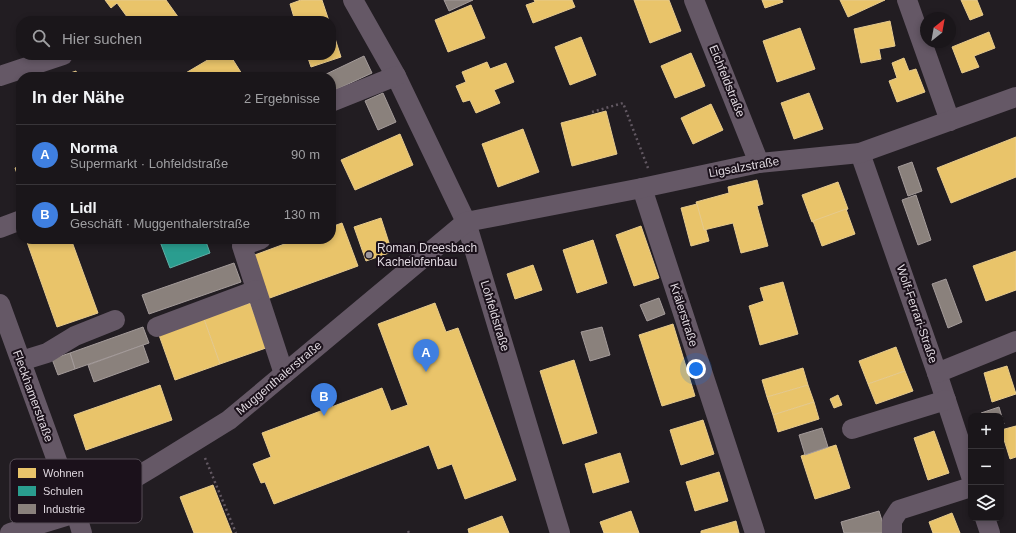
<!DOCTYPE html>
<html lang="de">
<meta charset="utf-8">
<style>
:root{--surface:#1a161a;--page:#272327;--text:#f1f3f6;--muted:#9f9fa2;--line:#383539;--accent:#9d979d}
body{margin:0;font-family:Arial,sans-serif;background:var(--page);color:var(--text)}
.controls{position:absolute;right:12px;bottom:12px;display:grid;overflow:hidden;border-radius:8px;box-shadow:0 2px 6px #0003}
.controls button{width:36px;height:36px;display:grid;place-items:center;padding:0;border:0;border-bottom:1px solid var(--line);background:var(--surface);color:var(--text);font:20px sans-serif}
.compass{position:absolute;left:920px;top:12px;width:36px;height:36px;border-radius:50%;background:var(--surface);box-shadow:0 2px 6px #0003;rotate:31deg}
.you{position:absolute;left:696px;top:369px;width:14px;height:14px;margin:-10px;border:3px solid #fff;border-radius:50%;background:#1a73e8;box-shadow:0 0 0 6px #1a73e833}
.badge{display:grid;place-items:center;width:26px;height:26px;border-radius:50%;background:var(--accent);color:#fff;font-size:13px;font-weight:700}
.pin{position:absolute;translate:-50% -33px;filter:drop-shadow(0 1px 2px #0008)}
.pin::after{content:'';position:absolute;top:21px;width:14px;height:12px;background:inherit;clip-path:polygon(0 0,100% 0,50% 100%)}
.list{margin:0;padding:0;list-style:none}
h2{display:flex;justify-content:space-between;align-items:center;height:52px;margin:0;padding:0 16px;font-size:17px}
h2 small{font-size:13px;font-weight:400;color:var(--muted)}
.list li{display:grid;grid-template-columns:26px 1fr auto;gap:12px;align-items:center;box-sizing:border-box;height:60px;padding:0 16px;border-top:1px solid var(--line)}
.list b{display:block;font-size:15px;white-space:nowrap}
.list p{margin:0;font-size:13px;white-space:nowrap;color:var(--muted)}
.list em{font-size:13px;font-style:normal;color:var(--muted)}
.icon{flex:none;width:22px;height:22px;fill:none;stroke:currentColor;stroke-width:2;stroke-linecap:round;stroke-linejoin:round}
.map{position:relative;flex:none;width:1016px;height:533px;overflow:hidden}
.search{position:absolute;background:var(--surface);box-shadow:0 2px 6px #0003;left:16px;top:16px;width:320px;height:44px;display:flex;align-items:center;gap:10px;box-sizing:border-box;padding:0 14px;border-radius:16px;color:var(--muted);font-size:15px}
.panel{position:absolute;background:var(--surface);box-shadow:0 2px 6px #0003;left:16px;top:72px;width:320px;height:172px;border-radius:16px}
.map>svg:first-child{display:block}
.homes{fill:#e9c46a;stroke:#e6ca8d}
.schools{fill:#2a9d8f;stroke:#60afa7}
.industry{fill:#8a817c;stroke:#a49b9a}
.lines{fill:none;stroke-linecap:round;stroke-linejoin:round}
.path{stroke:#625862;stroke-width:2.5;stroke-dasharray:2 3;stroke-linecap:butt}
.minor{stroke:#655866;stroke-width:20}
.poi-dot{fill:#9d979d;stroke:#1b111b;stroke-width:1.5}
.labels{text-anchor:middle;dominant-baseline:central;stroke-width:4;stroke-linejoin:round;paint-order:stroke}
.street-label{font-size:12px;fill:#dfd8df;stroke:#1b111b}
.poi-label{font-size:12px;fill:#dfd8df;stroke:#1b111b;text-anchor:start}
.key{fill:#1b111b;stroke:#564d56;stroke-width:1}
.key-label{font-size:11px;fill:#dfd8df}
</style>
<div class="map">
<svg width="1016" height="533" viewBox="0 0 1016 533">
<rect width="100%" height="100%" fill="#221d22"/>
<g class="homes">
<polygon points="105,0 166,0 181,21 130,21 117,3 111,8"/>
<polygon points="301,0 322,0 329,21 295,21 290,4"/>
<polygon points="534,0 572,0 575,7 533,23 526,5 535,2"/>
<polygon points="634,0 669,0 681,31 650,43"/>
<polygon points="762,0 782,0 783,2 765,8"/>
<polygon points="840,0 885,0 848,17"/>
<polygon points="961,0 977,0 983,15 970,20"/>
<polygon points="471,5 485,38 448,52 435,20"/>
<polygon points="890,21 895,46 879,49 881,59 861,63 854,29"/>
<polygon points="331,26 341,57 311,67 307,55 331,55"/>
<polygon points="800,28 815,69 777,82 763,41"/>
<polygon points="989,32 995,48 974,56 979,67 962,73 952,47"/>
<polygon points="581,37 596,75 570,85 555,47"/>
<polygon points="691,53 705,86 675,98 661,66"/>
<polygon points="216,55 230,55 242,74 238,77 179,77"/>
<polygon points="904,58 909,71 916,69 925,92 897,102 889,81 897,78 892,63"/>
<polygon points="487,62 490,69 506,63 514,82 494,90 500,103 476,113 470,100 463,102 456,86 466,82 462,72"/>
<polygon points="76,71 78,77 59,77"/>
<polygon points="809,93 823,129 794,139 781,103"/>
<polygon points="711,104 723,130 693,144 681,118"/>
<polygon points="606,111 617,154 572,166 561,123"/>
<polygon points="523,129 539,172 498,187 482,144"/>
<polygon points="400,134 413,165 355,190 341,160"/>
<polygon points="1016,137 1016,177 951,203 937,168"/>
<polygon points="21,166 21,185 15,168"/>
<polygon points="757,180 763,204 757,206 768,246 741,253 733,223 704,230 696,202 729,193 728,187"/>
<polygon points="838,182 848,209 812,222 802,195"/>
<polygon points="697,204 704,230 706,230 709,241 691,246 681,208"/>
<polygon points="846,209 855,234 822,246 813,221"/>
<polygon points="381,218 392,252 366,261 354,227"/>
<polygon points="342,223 358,266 267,299 252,256 298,239 331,239 331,227"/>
<polygon points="641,226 659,278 634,286 616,235"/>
<polygon points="35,239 71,239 98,313 57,327 27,242"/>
<polygon points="593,240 607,283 577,293 563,250"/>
<polygon points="1016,251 1016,290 986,301 973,266"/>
<polygon points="533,265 542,290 515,299 507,274"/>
<polygon points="783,282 798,334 760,345 749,306 764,301 760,288"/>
<polygon points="250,303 266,348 220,364 204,319"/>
<polygon points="435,303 446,332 458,328 516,480 465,499 452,464 438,469 429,445 274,504 265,482 261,483 253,464 271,457 262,433 382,388 391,411 408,405 378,324"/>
<polygon points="204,319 220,364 175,380 159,335"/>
<polygon points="673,324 695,396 662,406 639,335"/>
<polygon points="896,347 905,371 868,384 859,361"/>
<polygon points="574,360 597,433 563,444 540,371"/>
<polygon points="1007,366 1016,394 992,402 984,373"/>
<polygon points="803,368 808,385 767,397 762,380"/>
<polygon points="905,371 913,391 876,404 868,384"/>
<polygon points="160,385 172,420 86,450 74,415"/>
<polygon points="808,385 814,402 773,415 767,397"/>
<polygon points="838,395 842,405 834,408 830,399"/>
<polygon points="814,402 819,419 778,432 773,415"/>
<polygon points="703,420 714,454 681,465 670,430"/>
<polygon points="1016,426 1016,457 1010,459 1001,430"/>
<polygon points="934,431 949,473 928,480 914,438"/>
<polygon points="836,445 850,488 815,499 801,456"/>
<polygon points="620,453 629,482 593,493 585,464"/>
<polygon points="719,472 728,501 695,511 686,482"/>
<polygon points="213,485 232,533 194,533 180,497"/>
<polygon points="631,511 639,533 604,533 600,522"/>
<polygon points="952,513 960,533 933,533 929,522"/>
<polygon points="502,516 509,533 469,533 468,529"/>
<polygon points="736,521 739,533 701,533 701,531"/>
</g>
<polygon class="schools" points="159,239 205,239 210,253 170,268"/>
<g class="industry">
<polygon points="444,0 473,0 449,11"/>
<polygon points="364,56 372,73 331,92 331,77 320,77"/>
<polygon points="383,93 396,122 378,130 365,101"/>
<polygon points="912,162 922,191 908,196 898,167"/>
<polygon points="916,195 931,240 918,245 902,200"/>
<polygon points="234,263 241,282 149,314 142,295"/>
<polygon points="946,279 962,322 948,328 932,284"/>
<polygon points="659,298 665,314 647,321 640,305"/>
<polygon points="143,327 149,343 75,369 70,353"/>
<polygon points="602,327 610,355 590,361 581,332"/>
<polygon points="143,345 149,362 94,382 88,365"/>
<polygon points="70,353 75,369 58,375 52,359"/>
<polygon points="999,407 1004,424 1001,425 1001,416 981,416 981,413"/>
<polygon points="822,428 828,447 805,455 799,435"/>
<polygon points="879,511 886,533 844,533 841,522"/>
</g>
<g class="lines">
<g class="path">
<polyline points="592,112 623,103 648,168"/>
<polyline points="205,458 236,533"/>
<polyline points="408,531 409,533"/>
</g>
<g class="minor">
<polyline points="353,0 396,76 466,222 560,533"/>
<polyline points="694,0 759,163"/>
<polyline points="907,0 950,121"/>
<polyline points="0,76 63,55"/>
<polyline points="331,102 396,76"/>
<polyline points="860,153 937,373 971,476"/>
<polyline points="642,188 755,533"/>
<polyline points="0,228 21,220"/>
<polyline points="261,239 242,246 284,374"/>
<polyline points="0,304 76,513 82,533"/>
<polyline points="157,327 256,290"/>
<polyline points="21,361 47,353 75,336 115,320"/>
<polyline points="937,373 1016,341"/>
<polyline points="852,429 946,400"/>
<polyline points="985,518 990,533"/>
<polyline points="10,533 76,513 153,467 229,420 466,222 642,188 759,163 860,153 1016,97"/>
<polyline points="892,533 892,521 899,510 971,487"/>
</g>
</g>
<circle class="poi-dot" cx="369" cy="255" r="4"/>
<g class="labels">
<g class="street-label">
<text transform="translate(727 81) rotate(68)">Eichfeldstraße</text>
<text transform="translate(744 167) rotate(-10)">Ligsalzstraße</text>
<text transform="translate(917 314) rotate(71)">Wolf-Ferrari-Straße</text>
<text transform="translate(684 315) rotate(72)">Krälerstraße</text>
<text transform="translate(495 316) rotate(73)">Lohfeldstraße</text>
<text transform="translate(279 378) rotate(-40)">Muggenthalerstraße</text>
<text transform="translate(33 396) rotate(70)">Fleckhamerstraße</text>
</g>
<g class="poi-label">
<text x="377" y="248">Roman Dreesbach<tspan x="377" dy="14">Kachelofenbau</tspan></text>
</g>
</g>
<rect x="10" y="459" width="132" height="64" rx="6" class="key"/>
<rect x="18" y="468" width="18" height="10" fill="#e9c46a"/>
<rect x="18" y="486" width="18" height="10" fill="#2a9d8f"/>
<rect x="18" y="504" width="18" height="10" fill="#8a817c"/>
<g class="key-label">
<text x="43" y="477">Wohnen</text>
<text x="43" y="495">Schulen</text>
<text x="43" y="513">Industrie</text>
</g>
</svg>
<div class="controls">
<button>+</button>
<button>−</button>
<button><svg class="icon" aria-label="layers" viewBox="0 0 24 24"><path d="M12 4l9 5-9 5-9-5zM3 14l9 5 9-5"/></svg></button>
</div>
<svg class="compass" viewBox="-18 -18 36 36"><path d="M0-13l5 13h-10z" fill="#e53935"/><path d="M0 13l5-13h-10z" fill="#9f9fa2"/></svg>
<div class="you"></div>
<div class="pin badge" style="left:426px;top:372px;background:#3f7fe0">A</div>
<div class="pin badge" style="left:324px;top:416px;background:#3f7fe0">B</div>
<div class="search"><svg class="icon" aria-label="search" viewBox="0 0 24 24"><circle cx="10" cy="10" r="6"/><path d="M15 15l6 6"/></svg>Hier suchen</div>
<section class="panel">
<h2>In der Nähe<small>2 Ergebnisse</small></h2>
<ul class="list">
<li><span class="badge" style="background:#3f7fe0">A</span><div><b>Norma</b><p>Supermarkt · Lohfeldstraße</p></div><em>90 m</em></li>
<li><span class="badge" style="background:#3f7fe0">B</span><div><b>Lidl</b><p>Geschäft · Muggenthalerstraße</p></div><em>130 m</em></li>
</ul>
</section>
</div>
